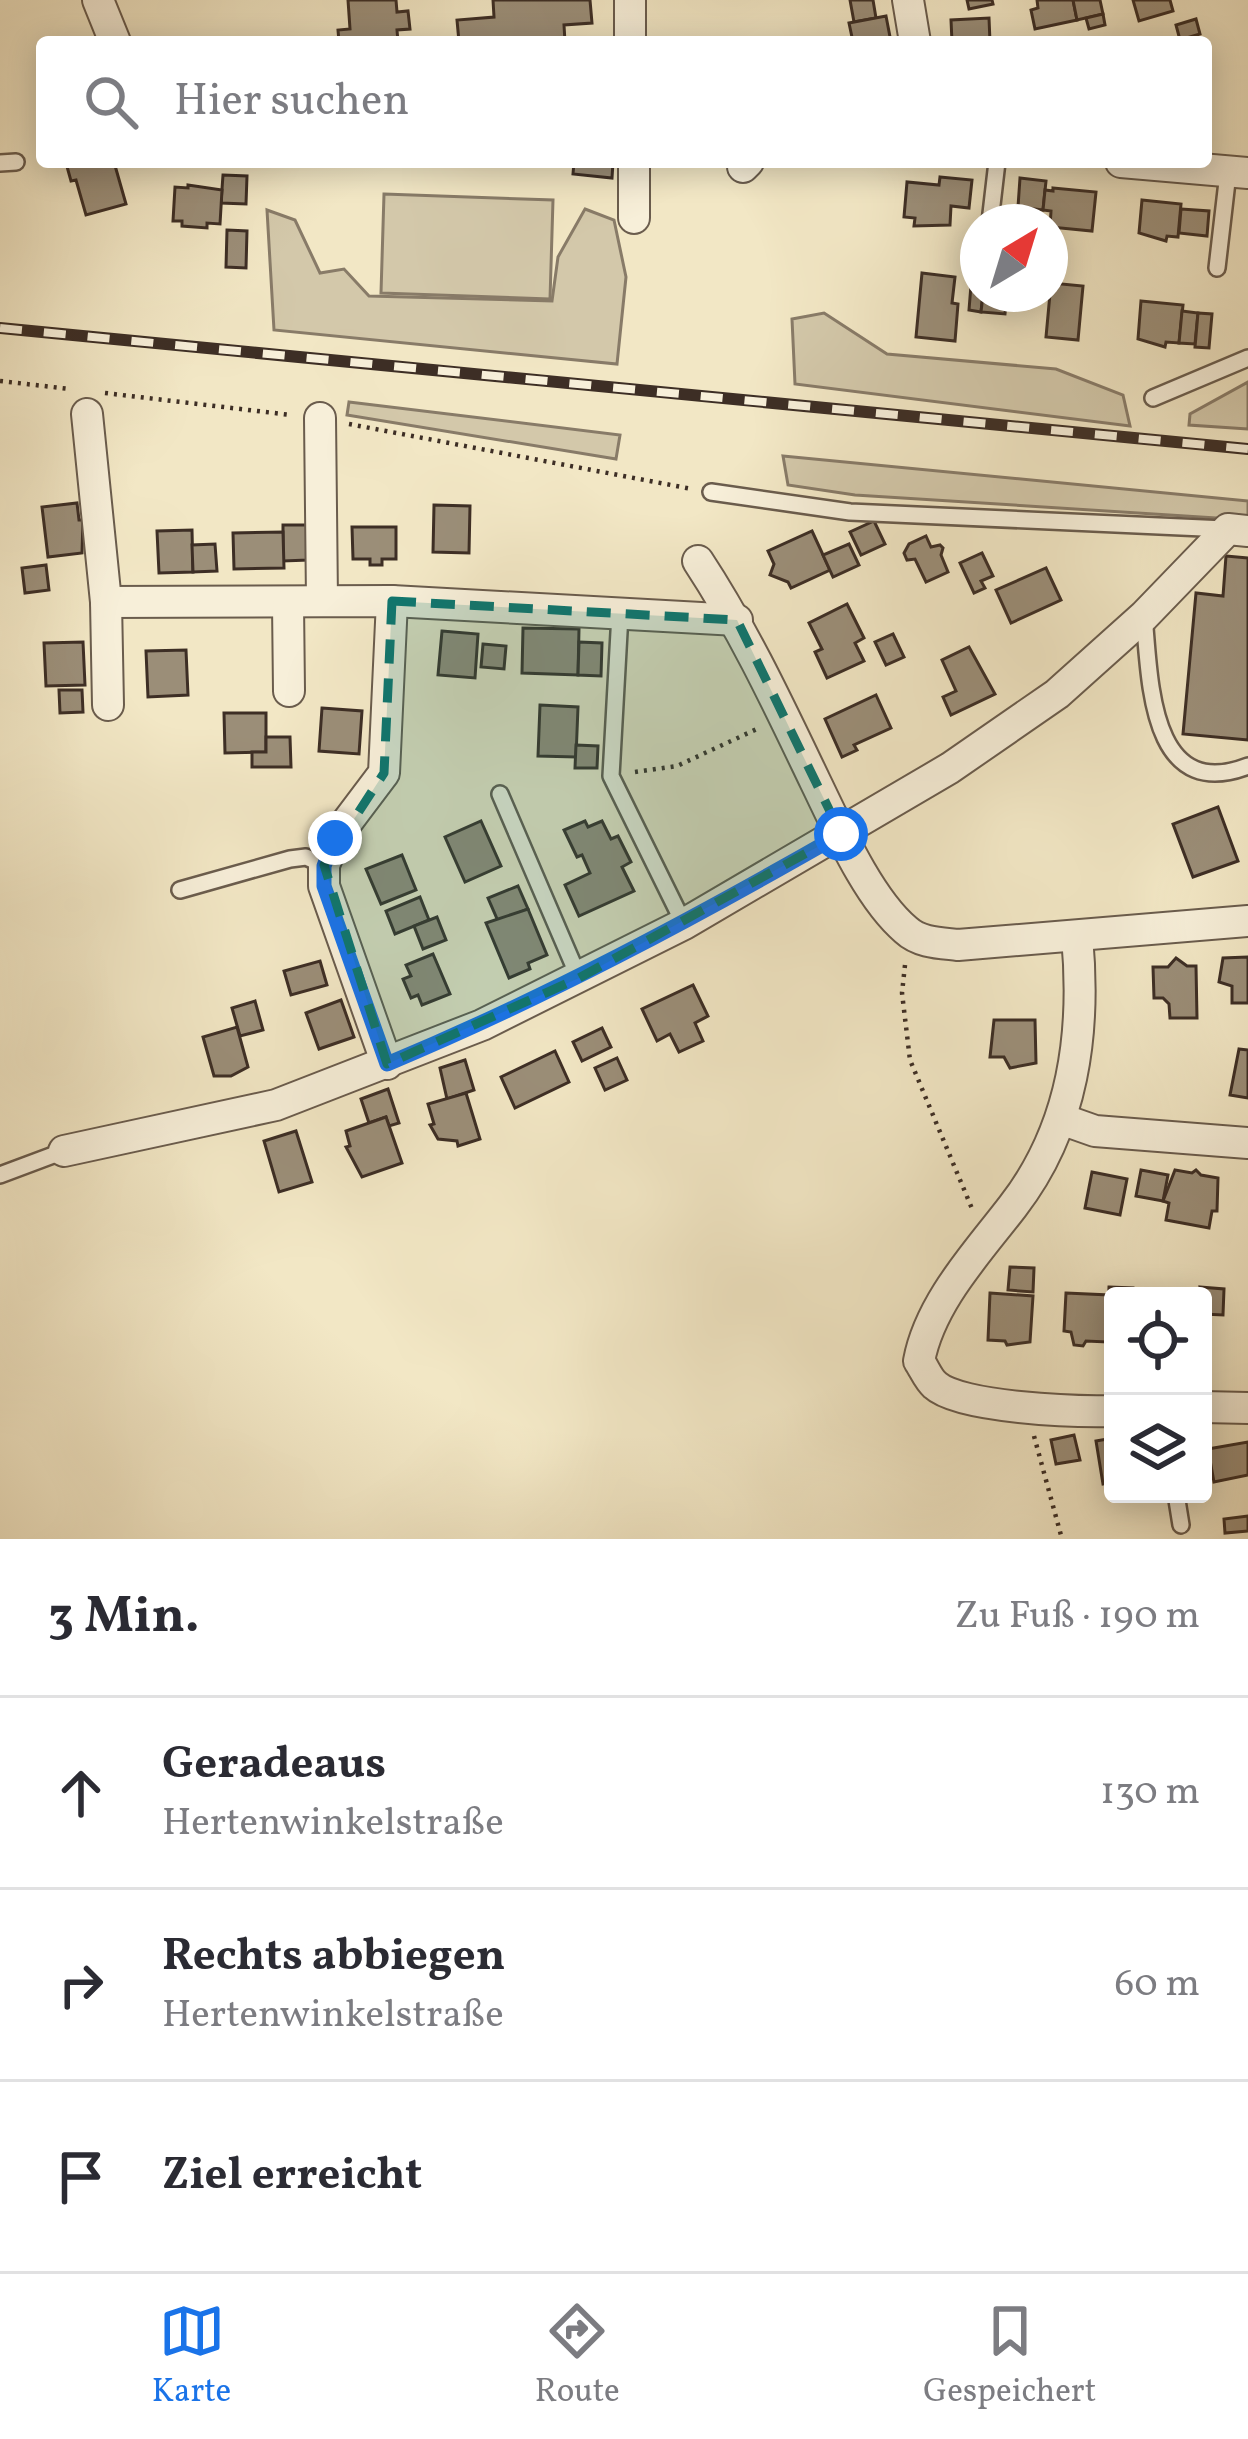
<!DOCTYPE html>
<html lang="de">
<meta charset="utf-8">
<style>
:root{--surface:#fff;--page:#f2f2f3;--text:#2b2b33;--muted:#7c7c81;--line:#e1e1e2;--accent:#1a73e8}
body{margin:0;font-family:Vollkorn,serif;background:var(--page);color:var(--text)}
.controls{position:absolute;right:36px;bottom:36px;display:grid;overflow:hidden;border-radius:12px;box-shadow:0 6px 30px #0003}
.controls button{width:108px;height:108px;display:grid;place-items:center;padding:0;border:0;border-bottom:3px solid var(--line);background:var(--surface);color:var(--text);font:60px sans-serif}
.compass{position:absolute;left:960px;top:204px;width:108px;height:108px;border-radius:50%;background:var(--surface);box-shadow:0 6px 30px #0003;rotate:38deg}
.stop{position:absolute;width:36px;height:36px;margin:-27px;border:9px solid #1a73e8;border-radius:50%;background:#fff}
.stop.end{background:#1a73e8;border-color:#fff;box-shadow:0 3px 12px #0008}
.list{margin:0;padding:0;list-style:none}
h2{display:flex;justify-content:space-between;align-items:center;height:156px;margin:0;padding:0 48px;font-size:51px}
h2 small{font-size:39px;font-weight:400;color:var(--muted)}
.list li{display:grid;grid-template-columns:78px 1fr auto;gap:36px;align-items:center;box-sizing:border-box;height:192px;padding:0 48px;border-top:3px solid var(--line)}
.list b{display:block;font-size:45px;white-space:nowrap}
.list p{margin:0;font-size:39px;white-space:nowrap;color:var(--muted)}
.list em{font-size:39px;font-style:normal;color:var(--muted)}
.icon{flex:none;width:66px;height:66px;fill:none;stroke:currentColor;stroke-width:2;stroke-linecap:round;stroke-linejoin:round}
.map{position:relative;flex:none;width:1248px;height:1539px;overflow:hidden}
.search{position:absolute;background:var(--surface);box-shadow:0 6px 30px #0003;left:36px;right:36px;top:36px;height:132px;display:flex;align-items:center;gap:30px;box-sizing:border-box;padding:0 42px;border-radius:12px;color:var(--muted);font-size:45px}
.sheet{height:732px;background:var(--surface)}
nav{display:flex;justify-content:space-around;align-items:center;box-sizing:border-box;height:168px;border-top:3px solid var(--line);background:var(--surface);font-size:33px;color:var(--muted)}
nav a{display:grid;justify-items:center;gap:6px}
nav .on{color:var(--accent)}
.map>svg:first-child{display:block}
.green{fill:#d3c8aa;stroke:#887b68;stroke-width:3}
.building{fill:#9b8e78;stroke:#3d2e25;stroke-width:3}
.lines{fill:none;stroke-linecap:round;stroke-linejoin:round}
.service-casing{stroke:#6a5c4d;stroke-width:20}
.minor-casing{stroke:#6a5c4d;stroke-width:34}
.path{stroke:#3d2e25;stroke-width:4.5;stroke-dasharray:3 6;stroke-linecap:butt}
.service{stroke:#f7efd9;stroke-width:15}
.minor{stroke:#f7efd9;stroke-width:30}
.rail-casing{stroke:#3d2e25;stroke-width:12}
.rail{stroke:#f7efd9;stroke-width:8;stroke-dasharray:22;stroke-linecap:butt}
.route{stroke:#1a73e8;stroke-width:15}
.marked{fill:#0f766e;fill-opacity:0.2;stroke:#0f766e;stroke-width:9;stroke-dasharray:24 15;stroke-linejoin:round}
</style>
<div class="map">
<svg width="1248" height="1539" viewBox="0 0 1248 1539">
<rect width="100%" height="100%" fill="#f2e7c5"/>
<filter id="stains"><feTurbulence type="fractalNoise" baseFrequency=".00167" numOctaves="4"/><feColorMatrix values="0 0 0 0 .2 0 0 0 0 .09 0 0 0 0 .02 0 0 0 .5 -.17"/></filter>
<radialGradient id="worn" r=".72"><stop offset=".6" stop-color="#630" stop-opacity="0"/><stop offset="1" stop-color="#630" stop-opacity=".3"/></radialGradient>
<g class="green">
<polygon points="384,194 553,200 550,299 381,293"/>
<polygon points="585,209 614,220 626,277 617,364 274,330 267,210 295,220 320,273 344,269 369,296 552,301 558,257"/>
<polygon points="824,313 887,354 1056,369 1123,395 1130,426 795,384 792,319"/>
<polygon points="1248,382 1248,429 1189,425 1190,414"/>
<polygon points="349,402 620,435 616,459 347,415"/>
<polygon points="783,456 1248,501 1248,520 855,495 788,485"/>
</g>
<g class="building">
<polygon points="348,0 396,0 397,12 408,11 410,29 397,30 398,42 339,42 338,30 350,29"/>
<polygon points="493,0 590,0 592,23 564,25 565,42 459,42 457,20 494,17"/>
<polygon points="850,0 873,0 876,18 854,22"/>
<polygon points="967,0 992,0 993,4 969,9"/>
<polygon points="1037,0 1073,0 1077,20 1035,29 1031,10 1038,8"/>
<polygon points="1073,0 1100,0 1103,14 1077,20"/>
<polygon points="1133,0 1170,0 1173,11 1139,21"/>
<polygon points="1103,14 1105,25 1089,29 1086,18"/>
<polygon points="886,16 891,42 853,42 849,23"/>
<polygon points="989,18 990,42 952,42 951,20"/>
<polygon points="1196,19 1200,34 1180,40 1176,25"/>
<polygon points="114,162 126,204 86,215 76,180 71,181 66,163"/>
<polygon points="574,162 613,162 612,178 573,174"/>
<polygon points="223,175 247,176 246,204 221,203"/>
<polygon points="940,177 972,180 969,208 951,206 950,225 914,226 915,218 904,217 907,182 939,185"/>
<polygon points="1020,178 1046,181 1043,210 1018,207"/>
<polygon points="188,185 222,190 220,224 207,223 207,228 182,226 182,221 173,221 175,187 188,188"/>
<polygon points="1053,188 1096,192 1092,231 1050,227 1051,211 1043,210 1045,190 1053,191"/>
<polygon points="1142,200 1181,204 1178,237 1167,236 1166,241 1139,233"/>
<polygon points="1181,209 1209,211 1207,236 1179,233"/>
<polygon points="227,230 247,231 246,268 226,267"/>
<polygon points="922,273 955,277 952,303 958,304 955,341 916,337"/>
<polygon points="1051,283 1083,286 1078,340 1046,337"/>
<polygon points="971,285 978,286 978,294 983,294 981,312 969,310"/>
<polygon points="983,294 1007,294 1005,314 981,312"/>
<polygon points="1141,301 1183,305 1179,343 1166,342 1165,347 1138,339"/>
<polygon points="1182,311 1198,313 1195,344 1179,343"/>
<polygon points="1198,313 1212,314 1209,348 1195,347"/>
<polygon points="77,503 79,520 83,520 82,553 48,557 42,507"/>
<polygon points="434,505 470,506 469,553 433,552"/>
<polygon points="874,521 885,544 861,555 850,532"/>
<polygon points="283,525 307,525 308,560 283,561"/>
<polygon points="352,527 396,527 396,559 382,559 382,565 370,565 370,559 353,559"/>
<polygon points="192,530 193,572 159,573 157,531"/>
<polygon points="812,531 830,570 791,588 788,582 770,575 774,564 768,551"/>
<polygon points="283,532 284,568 234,569 233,533"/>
<polygon points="926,536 931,547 940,545 943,548 941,555 948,572 926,582 915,559 907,560 904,553 909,544"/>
<polygon points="215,544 217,571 193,572 192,545"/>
<polygon points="849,544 859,565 833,577 823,555"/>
<polygon points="982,553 993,576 981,581 985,588 974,593 960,563"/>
<polygon points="1226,556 1248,558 1248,740 1183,734 1196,593 1223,596"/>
<polygon points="46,565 49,590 25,593 22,568"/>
<polygon points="1046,568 1061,600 1011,623 996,590"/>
<polygon points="847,604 864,638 855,643 864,661 827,678 815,652 822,649 809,623"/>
<polygon points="523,628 579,629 578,675 522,673"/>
<polygon points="442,631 478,634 475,678 438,675"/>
<polygon points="893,634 904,657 886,665 875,642"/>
<polygon points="83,642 85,685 46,686 44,643"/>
<polygon points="579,642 602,643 601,676 578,675"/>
<polygon points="483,644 506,646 504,669 481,667"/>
<polygon points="969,647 995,694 951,715 943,697 956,691 942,660"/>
<polygon points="186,650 188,695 148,697 146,651"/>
<polygon points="59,690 82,690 83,712 60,713"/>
<polygon points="876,695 891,728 854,745 857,750 842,757 825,719"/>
<polygon points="540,705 578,707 576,757 538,756"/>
<polygon points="322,708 362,711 359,754 319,751"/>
<polygon points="224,713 266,713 266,752 225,753"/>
<polygon points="266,737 290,737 291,767 252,767 252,752 266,752"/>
<polygon points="576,745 598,746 597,768 575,768"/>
<polygon points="1218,807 1238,861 1193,877 1173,824"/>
<polygon points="481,821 501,866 465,882 445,837"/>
<polygon points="585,821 588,827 602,821 611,839 618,836 631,862 622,867 634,891 579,916 565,885 590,873 582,855 577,857 564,830"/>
<polygon points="402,855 416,890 381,904 366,869"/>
<polygon points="518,886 528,909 498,921 488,898"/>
<polygon points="420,897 429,920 395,934 386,911"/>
<polygon points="528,909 547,955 528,963 530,969 509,978 486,923"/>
<polygon points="437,917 446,940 423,949 414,926"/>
<polygon points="433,954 450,994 422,1005 418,995 411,998 403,979 411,976 406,965"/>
<polygon points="1248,957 1248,1003 1232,1003 1232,986 1219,982 1223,958"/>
<polygon points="1176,958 1187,966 1196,966 1197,1018 1170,1018 1169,1004 1163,998 1154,998 1153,967 1168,967"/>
<polygon points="320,961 327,985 291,995 284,971"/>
<polygon points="693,985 708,1016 695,1023 703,1041 679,1052 670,1034 657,1041 642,1009"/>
<polygon points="341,1000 354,1037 319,1049 306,1013"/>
<polygon points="255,1001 263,1030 240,1036 232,1008"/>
<polygon points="994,1020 1035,1020 1036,1063 1010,1068 1004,1057 990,1057"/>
<polygon points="237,1027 248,1067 231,1076 214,1076 203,1037"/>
<polygon points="602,1028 611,1047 582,1061 573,1042"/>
<polygon points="1239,1049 1248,1050 1248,1098 1230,1095"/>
<polygon points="555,1051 569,1082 515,1108 501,1077"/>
<polygon points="617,1058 627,1080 605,1090 595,1068"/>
<polygon points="465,1060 474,1090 447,1099 440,1068"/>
<polygon points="388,1089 399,1123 389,1126 386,1117 369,1123 361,1099"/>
<polygon points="466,1093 480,1139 458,1146 457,1141 438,1139 430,1125 434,1124 428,1104"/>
<polygon points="386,1117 402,1163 362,1177 346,1147 350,1146 346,1131"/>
<polygon points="296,1131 312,1182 279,1192 264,1141"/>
<polygon points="1141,1170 1168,1175 1163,1201 1136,1196"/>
<polygon points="1175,1170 1192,1173 1196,1170 1201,1175 1218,1178 1217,1211 1212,1211 1209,1228 1166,1220 1169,1203 1163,1201"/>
<polygon points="1092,1172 1127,1179 1120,1215 1085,1208"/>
<polygon points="1010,1267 1034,1268 1033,1292 1008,1290"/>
<polygon points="1109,1287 1133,1288 1133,1296 1113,1296 1113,1312 1108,1312"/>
<polygon points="1200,1287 1224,1289 1223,1315 1203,1314"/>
<polygon points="990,1293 1033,1296 1030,1342 1007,1345 1005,1341 988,1340"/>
<polygon points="1066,1293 1109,1295 1107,1342 1086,1341 1083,1346 1074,1345 1071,1332 1064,1331"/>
<polygon points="1074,1435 1080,1460 1056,1464 1051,1440"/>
<polygon points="1113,1438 1113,1482 1103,1484 1096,1441"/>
<polygon points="1248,1442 1248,1475 1214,1482 1208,1449"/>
<polygon points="1248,1516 1248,1531 1225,1533 1224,1519"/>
</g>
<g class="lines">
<g class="service-casing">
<g id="service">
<polyline points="0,163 16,162"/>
<polyline points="990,222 997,162"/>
<polyline points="1217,268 1228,173"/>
<polyline points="1153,398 1248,358"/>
<polyline points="711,492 850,512 1225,529"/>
<polyline points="620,614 611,776 684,924"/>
<path d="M1144,616C1150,678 1149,804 1248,766"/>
<polyline points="500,794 579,978"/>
<polyline points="180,890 290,859 306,857 324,865"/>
<polyline points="0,1175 64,1151"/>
<polyline points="1176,1494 1181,1525"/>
</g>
</g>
<g class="minor-casing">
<g id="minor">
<polyline points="98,0 115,42"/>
<polyline points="630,0 630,42"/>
<polyline points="908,0 915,42"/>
<polyline points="1121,162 1248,173"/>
<polyline points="743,167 748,162"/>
<polyline points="634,218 634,162"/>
<polyline points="87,414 106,602 108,705"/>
<polyline points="320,418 322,600"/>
<path d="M698,561C744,631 779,706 815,781C837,826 868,898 906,930C920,943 941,943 958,945L1248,921"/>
<polyline points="106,602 392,601 737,620"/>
<polyline points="288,604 289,691"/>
<path d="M1077,936C1086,1032 1074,1127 1013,1206C978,1252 930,1302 919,1361C924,1368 928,1379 935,1385C960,1408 1076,1412 1113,1411"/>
<polyline points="387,1064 324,886 324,865 335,838 384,773 392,601"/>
<polyline points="1061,1119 1095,1131 1248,1143"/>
<polyline points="64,1151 276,1105 482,1025 684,924 950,768 1057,694 1144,616 1228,529 1248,531"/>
<polyline points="1203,1407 1248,1408"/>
</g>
</g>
<g class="path">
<polyline points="0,381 70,389"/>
<polyline points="105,393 291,415"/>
<polyline points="349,424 692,489"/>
<polyline points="635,772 677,766 759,728"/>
<polyline points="905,965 902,993 910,1060 973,1211"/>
<polyline points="1034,1436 1062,1539"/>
</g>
<use href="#service" class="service"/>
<use href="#minor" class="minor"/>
<g class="rail-casing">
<polyline id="rail" points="0,328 1248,449"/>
</g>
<use href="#rail" class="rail"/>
</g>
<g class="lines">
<path class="route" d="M335,838L324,866V886L387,1064C545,998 693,919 841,834"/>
</g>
<path class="marked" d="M392,601L737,620L841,834L579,978L387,1064L324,865L384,773Z"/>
<rect width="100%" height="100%" filter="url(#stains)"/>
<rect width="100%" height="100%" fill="url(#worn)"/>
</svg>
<div class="controls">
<button><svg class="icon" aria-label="locate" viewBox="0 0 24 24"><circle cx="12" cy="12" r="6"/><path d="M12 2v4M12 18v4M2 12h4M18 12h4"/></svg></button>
<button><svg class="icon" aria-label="layers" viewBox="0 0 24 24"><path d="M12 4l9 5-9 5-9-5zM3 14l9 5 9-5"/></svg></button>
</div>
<svg class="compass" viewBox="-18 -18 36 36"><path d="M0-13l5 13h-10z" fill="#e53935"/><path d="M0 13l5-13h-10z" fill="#7c7c81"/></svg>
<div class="stop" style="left:841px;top:834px"></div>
<div class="stop end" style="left:335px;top:838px"></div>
<div class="search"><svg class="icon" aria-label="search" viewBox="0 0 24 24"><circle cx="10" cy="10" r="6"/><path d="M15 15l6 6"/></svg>Hier suchen</div>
</div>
<section class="sheet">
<h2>3 Min.<small>Zu Fuß · 190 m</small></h2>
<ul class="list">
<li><svg class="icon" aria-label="ahead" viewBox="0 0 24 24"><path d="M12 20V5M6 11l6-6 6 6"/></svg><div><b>Geradeaus</b><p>Hertenwinkelstraße</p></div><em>130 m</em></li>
<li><svg class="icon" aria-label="right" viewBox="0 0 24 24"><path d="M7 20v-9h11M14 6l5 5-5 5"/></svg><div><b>Rechts abbiegen</b><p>Hertenwinkelstraße</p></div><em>60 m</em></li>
<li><svg class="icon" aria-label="arrive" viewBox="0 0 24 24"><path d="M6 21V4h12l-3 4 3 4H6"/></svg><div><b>Ziel erreicht</b></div></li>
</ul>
</section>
<nav>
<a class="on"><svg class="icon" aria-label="map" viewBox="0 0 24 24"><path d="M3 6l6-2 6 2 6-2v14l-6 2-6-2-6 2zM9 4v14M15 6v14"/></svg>Karte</a>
<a><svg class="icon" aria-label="directions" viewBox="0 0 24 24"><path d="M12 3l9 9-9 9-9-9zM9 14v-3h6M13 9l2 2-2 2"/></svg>Route</a>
<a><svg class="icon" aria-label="saved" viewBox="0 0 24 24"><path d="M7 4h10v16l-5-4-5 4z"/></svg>Gespeichert</a>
</nav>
